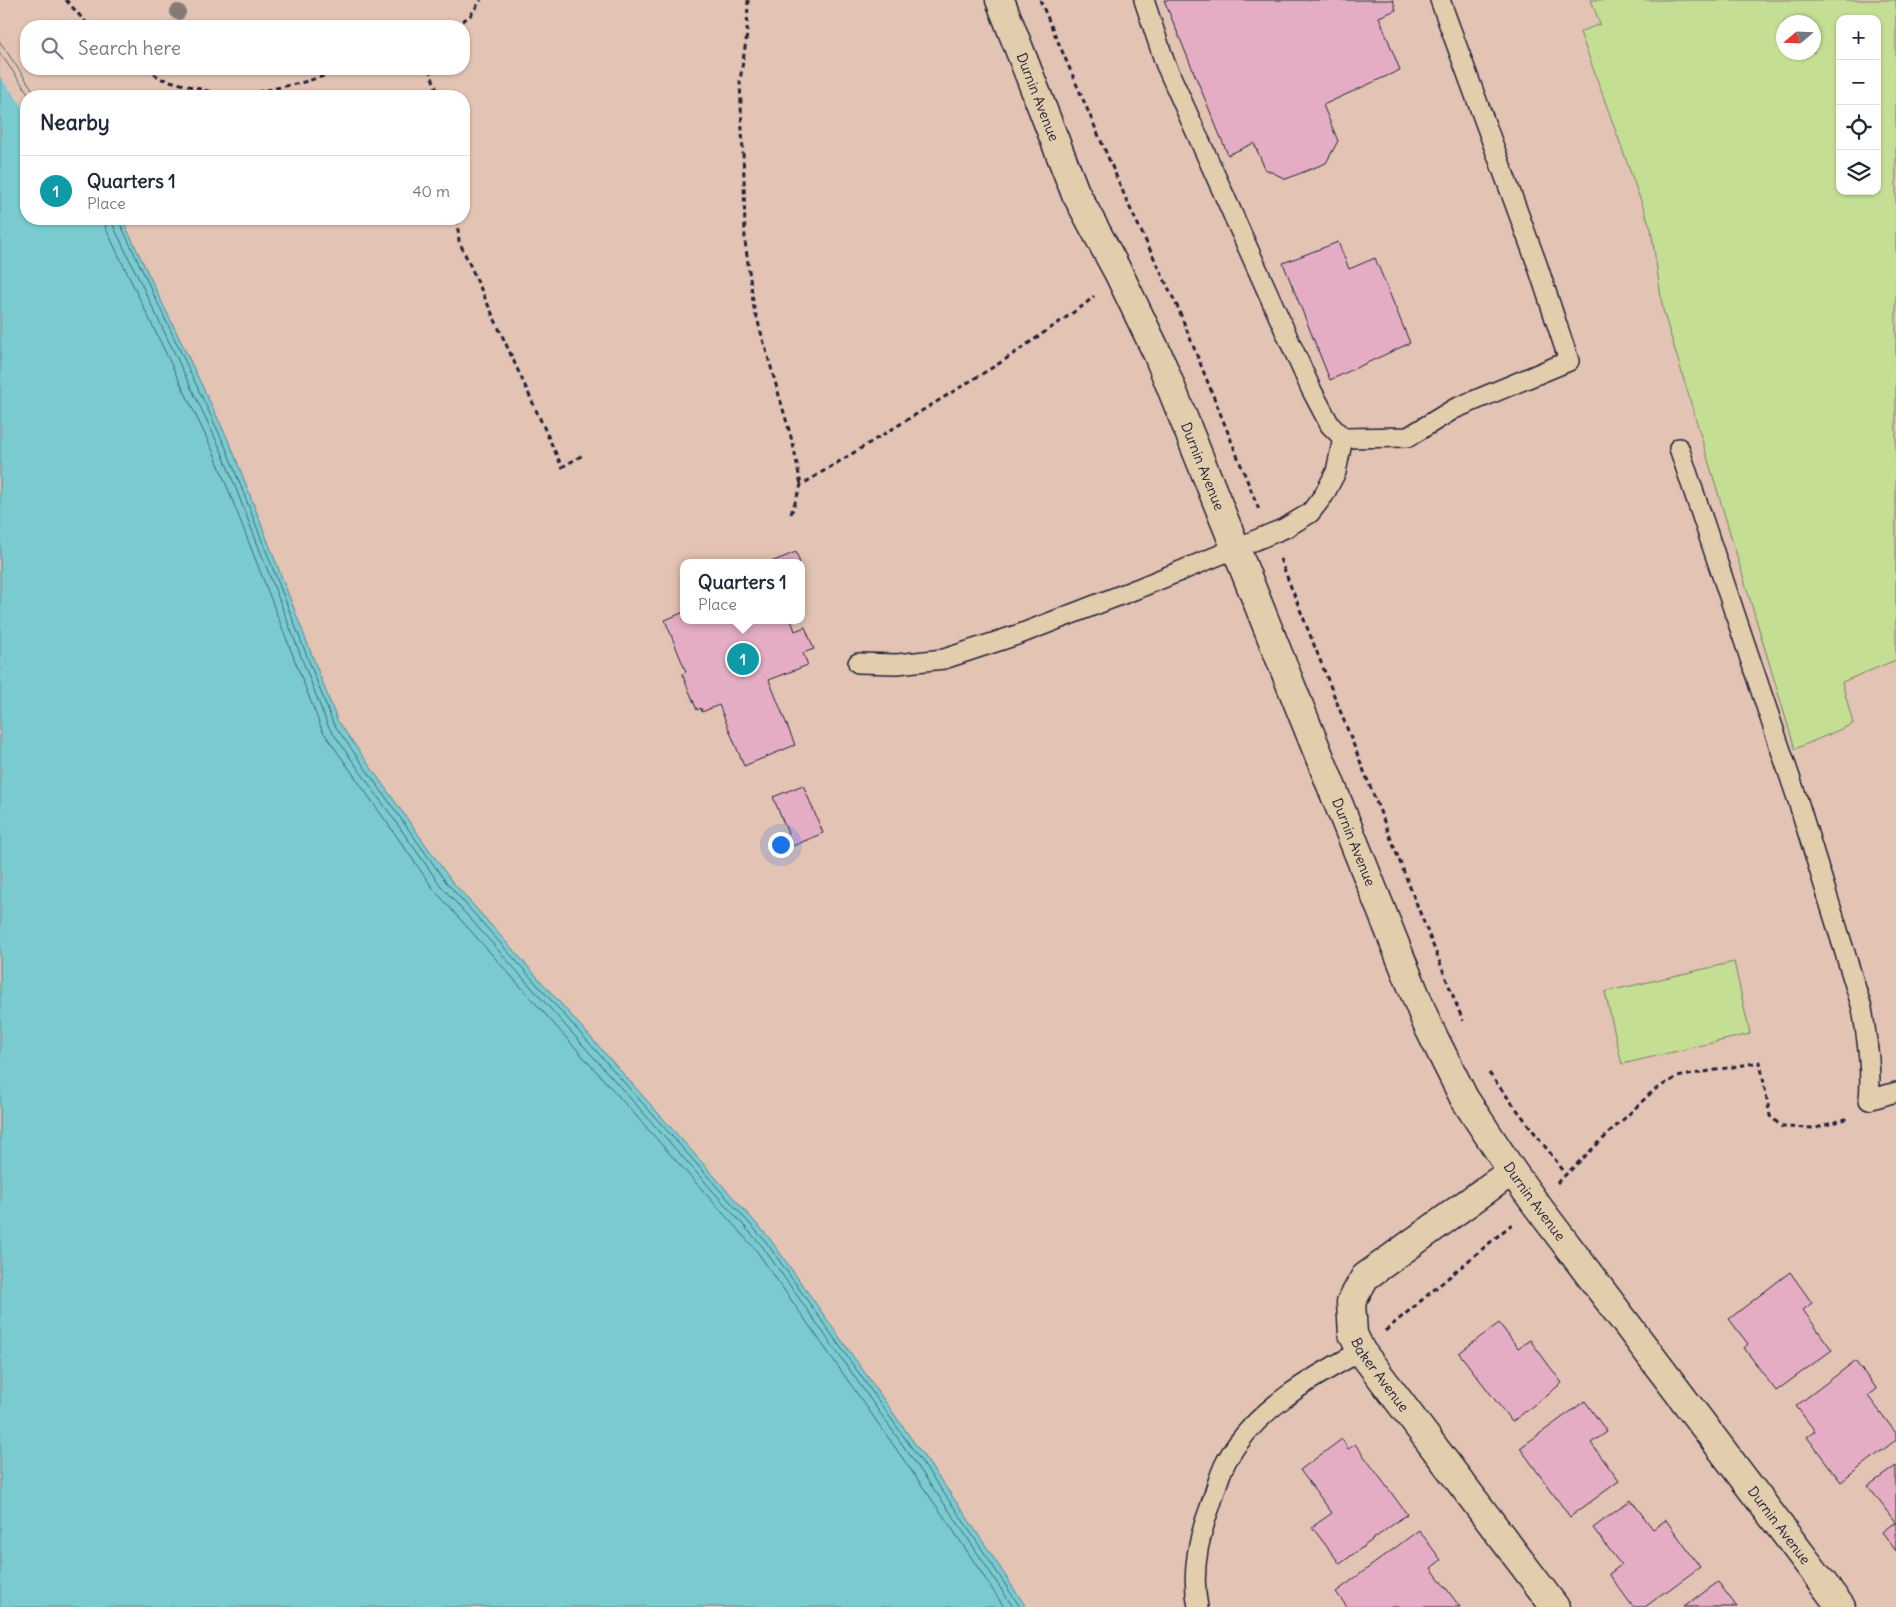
<!DOCTYPE html>
<meta charset="utf-8">
<style>
:root{--surface:#fff;--page:#f6f6f7;--text:#1f2937;--muted:#747a83;--line:#e0e1e3;--accent:#1a73e8}
body{margin:0;font-family:Delius,sans-serif;background:var(--page);color:var(--text)}
.controls{position:absolute;right:15px;top:15px;display:grid;overflow:hidden;border-radius:10px;box-shadow:0 1px 4px #0004}
.controls button{width:45px;height:45px;display:grid;place-items:center;padding:0;border:0;border-bottom:1px solid var(--line);background:var(--surface);color:var(--text);font:25px sans-serif}
.compass{position:absolute;left:1776px;top:15px;width:45px;height:45px;border-radius:50%;background:var(--surface);box-shadow:0 1px 4px #0004;rotate:251deg}
.you{position:absolute;left:780px;top:844px;width:18px;height:18px;margin:-12px;border:4px solid #fff;border-radius:50%;background:#1a73e8;box-shadow:0 0 0 8px #1a73e833}
.badge{display:grid;place-items:center;width:32px;height:32px;border-radius:50%;background:var(--accent);color:#fff;font-size:16px;font-weight:700}
.pin{position:absolute;translate:-50% -50%;border:2px solid #fff;box-shadow:0 1px 5px #0006}
.popup{position:absolute;left:680px;top:559px;width:125px;height:65px;box-sizing:border-box;display:grid;place-content:center;border-radius:10px;background:var(--surface);filter:drop-shadow(0 1px 4px #0005);font-size:16px;white-space:nowrap;color:var(--muted)}
.popup b{font-size:19px;color:var(--text)}
.popup::after{content:'';position:absolute;left:50%;top:100%;margin-left:-10px;border:10px solid transparent;border-top-color:var(--surface)}
.list{margin:0;padding:0;list-style:none}
h2{display:flex;justify-content:space-between;align-items:center;height:65px;margin:0;padding:0 20px;font-size:21px}
h2 small{font-size:16px;font-weight:400;color:var(--muted)}
.list li{display:grid;grid-template-columns:32px 1fr auto;gap:15px;align-items:center;box-sizing:border-box;height:70px;padding:0 20px;border-top:1px solid var(--line)}
.list b{display:block;font-size:19px;white-space:nowrap}
.list p{margin:0;font-size:16px;white-space:nowrap;color:var(--muted)}
.list em{font-size:16px;font-style:normal;color:var(--muted)}
.icon{flex:none;width:28px;height:28px;fill:none;stroke:currentColor;stroke-width:2;stroke-linecap:round;stroke-linejoin:round}
.map{position:relative;flex:none;width:1896px;height:1607px;overflow:hidden}
.search{position:absolute;background:var(--surface);box-shadow:0 1px 4px #0004;left:20px;top:20px;width:450px;height:55px;display:flex;align-items:center;gap:12px;box-sizing:border-box;padding:0 18px;border-radius:20px;color:var(--muted);font-size:19px}
.panel{position:absolute;background:var(--surface);box-shadow:0 1px 4px #0004;left:20px;top:90px;width:450px;height:135px;border-radius:20px}
.map>svg:first-child{display:block}
.green{fill:#c4de94;stroke:#738068;fill-rule:evenodd}
.water{fill:#79cbcf;stroke:#568794}
.pier{fill:#e3c3b3}
.lines{fill:none;stroke-linecap:round;stroke-linejoin:round}
.shore{stroke:#456676;stroke-width:1}
.building{fill:#e4adc3;stroke:#22223b}
.service-casing{stroke:#22223b;stroke-width:22}
.minor-casing{stroke:#22223b;stroke-width:31}
.path{stroke:#22223b;stroke-width:3;stroke-dasharray:5 4;stroke-linecap:butt}
.service{stroke:#e2cdac;stroke-width:19}
.minor{stroke:#e2cdac;stroke-width:28}
.tree{fill:#867a78}
.labels{text-anchor:middle;dominant-baseline:central;stroke-width:4;stroke-linejoin:round;paint-order:stroke}
.street-label{font-size:14px;fill:#22223b;stroke:#e2cdac}
</style>
<div class="map">
<svg width="1896" height="1607" viewBox="0 0 1896 1607">
<rect width="100%" height="100%" fill="#e3c3b3"/>
<filter id="ink" filterUnits="userSpaceOnUse"><feTurbulence type="fractalNoise" baseFrequency=".02" numOctaves="2"/><feDisplacementMap in="SourceGraphic" scale="10" xChannelSelector="R" yChannelSelector="G"/><feConvolveMatrix kernelMatrix="1 2 1 2 8 2 1 2 1" color-interpolation-filters="sRGB"/></filter>
<g filter="url(#ink)">
<g class="green">
<path d="M1591,0H1896V660L1842,682L1853,724L1795,749L1663,310L1651,229L1580,32L1600,24ZM1840,19H1877V191H1840ZM1784,22H1814V52H1784Z"/>
<polygon points="1734,962 1750,1034 1622,1064 1605,992"/>
</g>
<polygon class="water" points="0,33 26,96 26,219 122,219 231,446 337,720 450,879 770,1239 964,1513 1026,1607 0,1607"/>
<polygon class="pier" points="0,30 46,96 26,96 26,111 0,77"/>
<g class="lines">
<g class="shore">
<polyline points="0,42 37,96"/>
<polyline points="0,53 30,96"/>
<polyline points="104,219 106,229 214,453 322,730 435,891 756,1250 949,1524 1004,1607"/>
<polyline points="112,219 113,225 221,450 328,726 441,886 762,1246 955,1519 1013,1607"/>
<polyline points="118,219 226,448 333,723 446,882 766,1242 960,1516 1020,1607"/>
</g>
</g>
<g class="building">
<polygon points="1164,0 1393,0 1396,10 1379,17 1400,70 1323,105 1338,141 1326,163 1286,179 1265,169 1254,143 1228,155"/>
<polygon points="1338,242 1349,269 1375,258 1410,343 1330,380 1283,263"/>
<polygon points="796,552 800,563 769,563"/>
<polygon points="684,612 684,620 791,620 795,631 805,627 814,649 803,653 808,665 769,680 795,745 744,766 719,705 702,712 701,708 697,710 682,674 686,672 665,620"/>
<polygon points="803,785 823,833 793,846 773,797"/>
<polygon points="1790,1272 1812,1303 1803,1310 1832,1350 1776,1391 1744,1348 1748,1344 1729,1319"/>
<polygon points="1499,1323 1518,1348 1530,1340 1562,1383 1512,1422 1459,1353"/>
<polygon points="1855,1361 1877,1389 1868,1396 1896,1433 1896,1440 1841,1482 1807,1437 1815,1431 1796,1406"/>
<polygon points="1585,1401 1607,1432 1591,1443 1619,1481 1570,1517 1520,1448"/>
<polygon points="1342,1439 1348,1449 1355,1444 1407,1514 1340,1564 1312,1527 1332,1513 1300,1470"/>
<polygon points="1896,1466 1896,1551 1882,1532 1895,1522 1868,1486"/>
<polygon points="1631,1500 1653,1529 1666,1520 1700,1567 1645,1607 1633,1607 1609,1574 1621,1565 1593,1528"/>
<polygon points="1419,1530 1441,1560 1431,1568 1460,1607 1347,1607 1336,1592"/>
<polygon points="1718,1582 1737,1607 1684,1607"/>
</g>
<g class="lines">
<g class="service-casing">
<g id="service">
<polyline points="1144,0 1165,63 1311,389 1330,425 1343,438 1408,437 1454,409 1569,361 1537,264 1440,0"/>
<path d="M1679,448L1798,801L1862,1008C1867,1039 1872,1069 1869,1100L1896,1092"/>
<polyline points="858,663 897,664 944,659 1020,634 1139,588 1285,528 1310,513 1324,495 1336,472 1343,438"/>
<path d="M1198,1607C1191,1573 1198,1539 1210,1507C1215,1492 1219,1474 1227,1460C1256,1409 1311,1378 1361,1351"/>
</g>
</g>
<g class="minor-casing">
<g id="minor">
<path id="s1" d="M1000,0L1075,192L1119,274L1158,355L1427,1024L1464,1098L1512,1171L1535,1203L1841,1607"/>
<path id="s2" d="M1512,1171L1365,1277L1351,1302L1353,1334L1361,1351L1555,1607"/>
</g>
</g>
<g class="path">
<polyline points="66,0 89,26"/>
<polyline points="748,0 747,34 740,81 744,177 745,241 754,308 793,444 801,485"/>
<polyline points="1040,0 1130,208 1178,308 1259,510"/>
<polyline points="455,26 470,16 481,0"/>
<polyline points="146,69 162,79 227,96"/>
<polyline points="429,69 439,96"/>
<polyline points="240,96 304,82 347,69"/>
<polyline points="457,219 459,241 562,467 583,455"/>
<polyline points="791,514 801,485 1003,361 1084,305 1094,296"/>
<polyline points="1280,559 1463,1021"/>
<polyline points="1489,1073 1566,1174"/>
<polyline points="1557,1183 1654,1090 1677,1077 1760,1062 1770,1116 1782,1127 1816,1128 1846,1119 1849,1116"/>
<polyline points="1385,1331 1512,1224"/>
</g>
<use href="#service" class="service"/>
<use href="#minor" class="minor"/>
</g>
<circle class="tree" cx="178" cy="12" r="8"/>
</g>
<g class="labels">
<g class="street-label">
<text stroke="none"><textPath href="#s1" startOffset="104">Durnin Avenue</textPath></text>
<text stroke="none"><textPath href="#s1" startOffset="509">Durnin Avenue</textPath></text>
<text stroke="none"><textPath href="#s1" startOffset="914">Durnin Avenue</textPath></text>
<text stroke="none"><textPath href="#s1" startOffset="1318">Durnin Avenue</textPath></text>
<text stroke="none"><textPath href="#s2" startOffset="291">Baker Avenue</textPath></text>
<text stroke="none"><textPath href="#s1" startOffset="1724">Durnin Avenue</textPath></text>
</g>
</g>
</svg>
<div class="controls">
<button>+</button>
<button>−</button>
<button><svg class="icon" aria-label="locate" viewBox="0 0 24 24"><circle cx="12" cy="12" r="6"/><path d="M12 2v4M12 18v4M2 12h4M18 12h4"/></svg></button>
<button><svg class="icon" aria-label="layers" viewBox="0 0 24 24"><path d="M12 4l9 5-9 5-9-5zM3 14l9 5 9-5"/></svg></button>
</div>
<svg class="compass" viewBox="-18 -18 36 36"><path d="M0-13l5 13h-10z" fill="#e53935"/><path d="M0 13l5-13h-10z" fill="#747a83"/></svg>
<div class="you"></div>
<div class="pin badge" style="left:743px;top:659px;background:#0f9aa8">1</div>
<div class="popup"><b>Quarters 1</b>Place</div>
<div class="search"><svg class="icon" aria-label="search" viewBox="0 0 24 24"><circle cx="10" cy="10" r="6"/><path d="M15 15l6 6"/></svg>Search here</div>
<section class="panel">
<h2>Nearby<small></small></h2>
<ul class="list">
<li><span class="badge" style="background:#0f9aa8">1</span><div><b>Quarters 1</b><p>Place</p></div><em>40 m</em></li>
</ul>
</section>
</div>
